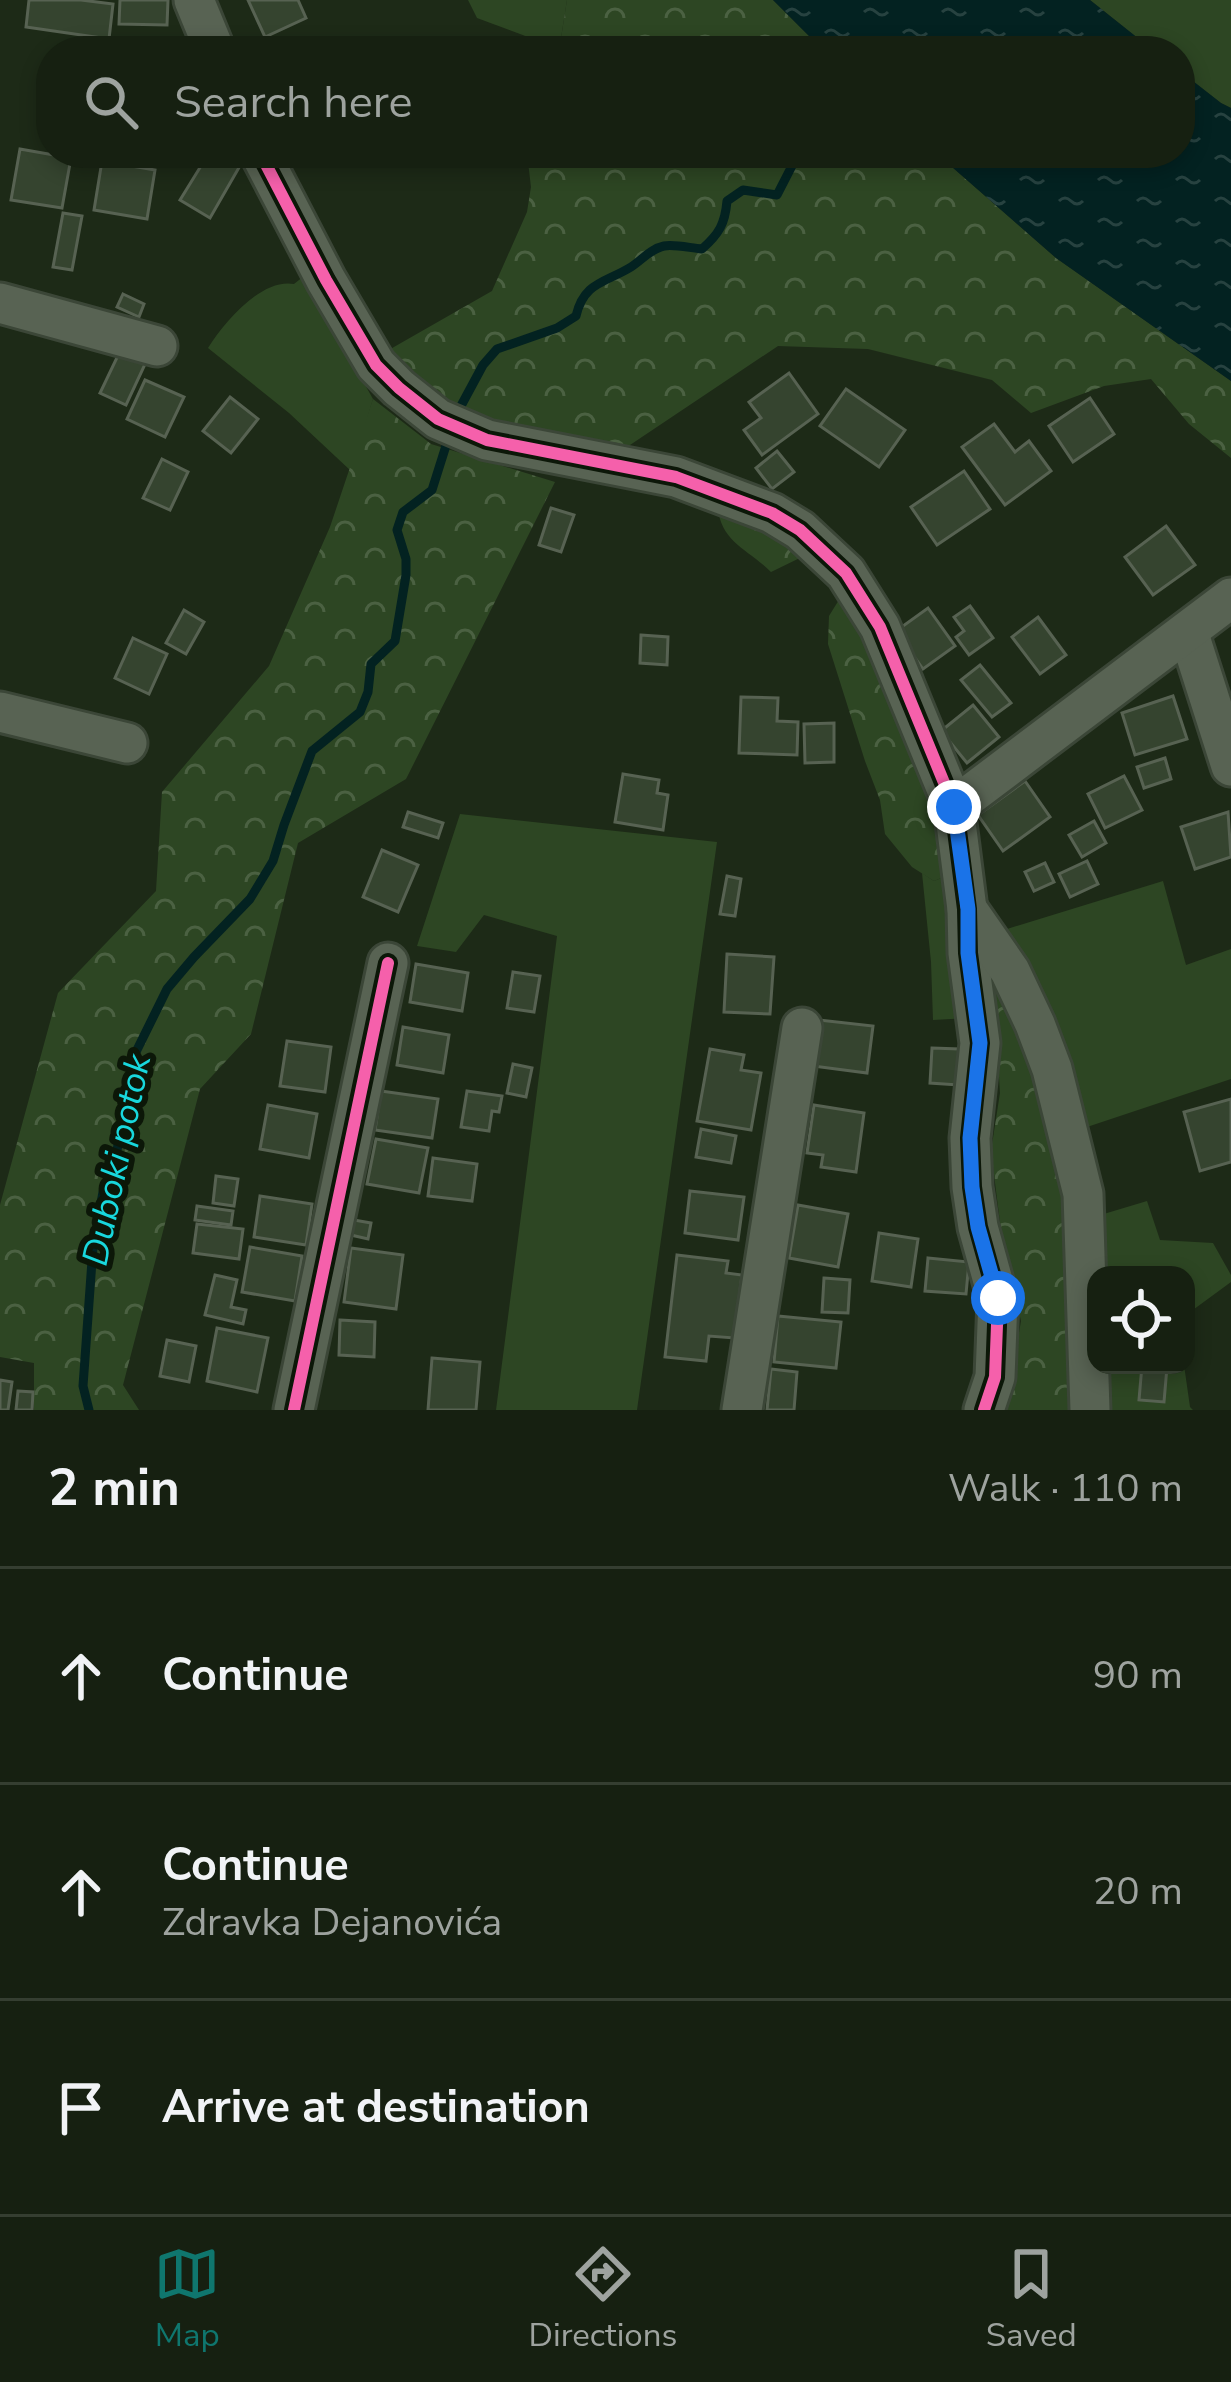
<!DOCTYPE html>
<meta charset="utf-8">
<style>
:root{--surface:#162011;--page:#232d1f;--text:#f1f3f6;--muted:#9ea39f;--line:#353e31;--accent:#0f766e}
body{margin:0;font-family:"Nunito Sans",sans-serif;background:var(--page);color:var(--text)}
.controls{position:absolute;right:36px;bottom:36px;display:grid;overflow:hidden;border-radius:24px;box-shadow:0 6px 18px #0003}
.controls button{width:108px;height:108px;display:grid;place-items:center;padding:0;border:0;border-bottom:3px solid var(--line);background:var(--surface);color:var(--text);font:60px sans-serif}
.stop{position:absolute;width:36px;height:36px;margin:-27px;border:9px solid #1a73e8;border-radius:50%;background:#fff}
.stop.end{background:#1a73e8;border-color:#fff;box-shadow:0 3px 12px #0008}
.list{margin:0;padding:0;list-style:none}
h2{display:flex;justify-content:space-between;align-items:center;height:156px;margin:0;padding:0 48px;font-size:51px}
h2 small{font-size:39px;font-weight:400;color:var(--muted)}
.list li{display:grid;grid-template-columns:78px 1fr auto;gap:36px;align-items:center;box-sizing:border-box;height:216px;padding:0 48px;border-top:3px solid var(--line)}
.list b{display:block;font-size:45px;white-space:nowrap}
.list p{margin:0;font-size:39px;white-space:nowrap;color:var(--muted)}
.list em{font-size:39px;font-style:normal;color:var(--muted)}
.icon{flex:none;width:66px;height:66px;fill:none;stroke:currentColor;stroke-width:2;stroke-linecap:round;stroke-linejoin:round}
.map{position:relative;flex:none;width:1231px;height:1410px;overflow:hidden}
.search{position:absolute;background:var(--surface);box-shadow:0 6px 18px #0003;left:36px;right:36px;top:36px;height:132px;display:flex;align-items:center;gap:30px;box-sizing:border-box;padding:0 42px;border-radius:48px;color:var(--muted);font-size:45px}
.sheet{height:804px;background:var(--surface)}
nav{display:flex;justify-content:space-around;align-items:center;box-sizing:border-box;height:168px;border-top:3px solid var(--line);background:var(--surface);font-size:33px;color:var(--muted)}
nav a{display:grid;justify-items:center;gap:6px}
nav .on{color:var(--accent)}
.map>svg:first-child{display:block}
.green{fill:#2d4623}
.forest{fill:url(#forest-crowns)}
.water{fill:url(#water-ripples)}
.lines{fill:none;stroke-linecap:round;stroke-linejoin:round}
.stream{stroke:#032221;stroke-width:9}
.building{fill:#35442f;stroke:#576252;stroke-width:3}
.minor-casing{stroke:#3b4637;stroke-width:45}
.minor{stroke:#586353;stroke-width:39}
.cycleway-casing{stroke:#0c1708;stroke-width:20}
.cycleway{stroke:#f560ab;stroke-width:12}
.route{stroke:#1a73e8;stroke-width:15}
.labels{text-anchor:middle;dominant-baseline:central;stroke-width:12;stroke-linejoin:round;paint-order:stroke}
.water-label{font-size:36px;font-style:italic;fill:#18d8dd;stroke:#0c1708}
</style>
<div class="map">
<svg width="1231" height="1410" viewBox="0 0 1231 1410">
<defs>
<pattern id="forest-crowns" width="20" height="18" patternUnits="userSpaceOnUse" patternTransform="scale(3)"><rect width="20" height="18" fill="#2d4623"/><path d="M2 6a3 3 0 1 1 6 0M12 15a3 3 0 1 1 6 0" fill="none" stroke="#4b6142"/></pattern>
<pattern id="water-ripples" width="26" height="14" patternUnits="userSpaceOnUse" patternTransform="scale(3)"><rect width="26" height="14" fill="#032221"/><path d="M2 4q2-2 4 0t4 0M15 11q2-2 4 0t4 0" fill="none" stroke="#274240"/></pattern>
</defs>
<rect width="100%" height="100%" fill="#1d2a17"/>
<g class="green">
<polygon points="468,0 567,0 559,51 534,51 528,37 477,18"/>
<polygon points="1090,0 1231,0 1231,108 1221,103 1180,71 1180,51 1154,51"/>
<path d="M304,276L373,399L351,471L289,413L208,348C224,323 261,278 294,284Z"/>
<polygon points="460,814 717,842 637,1410 496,1410 557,936 484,915 456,952 417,946"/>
<polygon points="922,873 934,881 948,875 969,1018 933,1020 931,962"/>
<polygon points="1163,881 1186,965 1231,949 1231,1079 1081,1129 1035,984 1007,929"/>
<polygon points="1147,1201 1160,1240 1213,1243 1231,1275 1231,1282 1186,1315 1186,1275 1100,1275 1097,1216"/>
<polygon points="1105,1365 1184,1365 1190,1407 1193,1410 1108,1410"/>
</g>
<g class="forest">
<polygon points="567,0 773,0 824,51 559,51"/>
<polygon points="527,153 936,153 1056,258 1231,381 1231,458 1189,424 1151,379 1104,386 1031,413 992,380 868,349 778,346 627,447 480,421 403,375 387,351 492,291 527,212 531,187"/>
<polygon points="373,399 431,444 555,482 406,779 298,843 251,1034 200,1089 123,1385 139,1410 34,1410 34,1363 0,1357 0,1205 58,993 156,891 162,792 269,666 330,527"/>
<path d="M718,508L810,553L771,572C748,549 721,542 718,508Z"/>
<polygon points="842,595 872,632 942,802 948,875 934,881 912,867 885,834 880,800 865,761 828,644 829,616"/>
<polygon points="993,977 1039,1075 1065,1196 1071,1410 1006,1410 1021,1321 1001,1230 991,1151 1000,1093"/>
</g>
<g class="water">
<polygon points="773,0 1090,0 1154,51 824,51"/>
<polygon points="1180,71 1221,103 1231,108 1231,381 1056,258 936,153 1180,153"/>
</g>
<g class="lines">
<g class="stream">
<path d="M455,417L483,365L497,349L557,328L576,316C584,282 605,283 631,267C642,260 650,249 664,246C674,244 690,248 702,249C719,234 725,224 727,201L743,190L777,195L795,160L803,153"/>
<polyline points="89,1410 83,1386 93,1247 103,1192 115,1162 133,1058 167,989 194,957 250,899 273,861 284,825 312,751 360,712 368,692 371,664 395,641 406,575 406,559 397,530 403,512 432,490 450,433"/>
</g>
</g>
<g class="building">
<polygon points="29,0 81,0 113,4 109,39 26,27"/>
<polygon points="120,0 168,0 167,25 119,24"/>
<polygon points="248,0 298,0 306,18 265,37"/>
<polygon points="116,41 173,44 173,51 115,51"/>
<polygon points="20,149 71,158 62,208 11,200"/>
<polygon points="209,153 222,153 241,164 210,218 180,200"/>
<polygon points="102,161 155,170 147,219 94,210"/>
<polygon points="63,213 82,216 72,270 53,267"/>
<polygon points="123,294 144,304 139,317 117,307"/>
<polygon points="122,347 147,360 126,405 100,393"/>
<polygon points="789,373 818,414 762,455 744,430 761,418 749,402"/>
<polygon points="145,380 184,397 165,437 127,419"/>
<polygon points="846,389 905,430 879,467 820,426"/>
<polygon points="230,397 258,419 231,453 203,431"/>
<polygon points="1090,398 1114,434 1073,462 1049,426"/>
<polygon points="994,424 1015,452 1029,441 1051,471 1005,505 962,447"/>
<polygon points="777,451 794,472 772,489 756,468"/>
<polygon points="162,459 188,472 170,510 143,498"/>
<polygon points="964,471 990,509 937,545 911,507"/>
<polygon points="551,508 574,515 561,552 539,545"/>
<polygon points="1166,526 1195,565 1153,595 1125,557"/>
<polygon points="970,606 993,638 969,655 956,637 964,631 954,617"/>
<polygon points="928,608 955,646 923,669 896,631"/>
<polygon points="184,610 204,622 186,654 166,643"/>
<polygon points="1038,617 1066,655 1040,674 1012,637"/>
<polygon points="641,635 668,637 667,665 640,663"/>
<polygon points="133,638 167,654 149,694 115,678"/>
<polygon points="980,665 1011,703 992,717 961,680"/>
<polygon points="1173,696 1187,739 1135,755 1122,713"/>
<polygon points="741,697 778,698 777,721 798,722 797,755 739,753"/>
<polygon points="973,705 999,737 967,763 941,731"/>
<polygon points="834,723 834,762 805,763 804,724"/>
<polygon points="1165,758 1171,779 1144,788 1137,767"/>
<polygon points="623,774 659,780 657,793 668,795 663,830 615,822"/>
<polygon points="1124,776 1142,810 1105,828 1088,794"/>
<polygon points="1025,781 1050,817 1003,851 978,815"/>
<polygon points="408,812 443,823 438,838 403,827"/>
<polygon points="1228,812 1231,857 1195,869 1181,827"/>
<polygon points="1094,821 1106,843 1082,857 1069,835"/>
<polygon points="382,850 418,865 398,912 363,897"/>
<polygon points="1087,861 1098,884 1070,897 1059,874"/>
<polygon points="1045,863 1054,882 1034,891 1025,872"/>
<polygon points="727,876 741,879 735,916 720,914"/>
<polygon points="727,954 774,957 770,1014 724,1012"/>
<polygon points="416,964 468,973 462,1011 410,1002"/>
<polygon points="513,972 540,976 534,1012 507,1008"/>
<polygon points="819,1020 873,1026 867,1073 813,1066"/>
<polygon points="403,1027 449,1035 443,1073 397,1065"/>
<polygon points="287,1041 331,1047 325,1092 280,1086"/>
<polygon points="932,1048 959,1049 958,1085 930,1083"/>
<polygon points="710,1049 744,1055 741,1070 761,1073 751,1130 697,1121"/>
<polygon points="513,1064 532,1068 526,1097 507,1093"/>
<polygon points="381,1091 438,1099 432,1138 375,1130"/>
<polygon points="467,1091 502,1096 499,1112 492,1111 489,1131 461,1127"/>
<polygon points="1231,1099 1231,1162 1200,1171 1184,1112"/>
<polygon points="268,1105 317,1114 309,1158 260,1149"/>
<polygon points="814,1105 864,1113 856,1172 821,1167 823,1155 807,1153"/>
<polygon points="701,1129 736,1136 731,1163 696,1157"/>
<polygon points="376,1139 428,1148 419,1193 367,1184"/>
<polygon points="433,1158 477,1164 472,1201 428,1196"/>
<polygon points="216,1176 238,1179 234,1206 213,1203"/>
<polygon points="690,1191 744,1197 738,1240 685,1233"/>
<polygon points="260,1196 312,1204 306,1245 254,1237"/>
<polygon points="798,1205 848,1214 838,1267 789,1258"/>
<polygon points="197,1206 233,1211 231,1225 195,1220"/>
<polygon points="354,1220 371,1223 368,1239 351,1235"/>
<polygon points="197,1224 243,1229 239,1259 193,1253"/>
<polygon points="879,1233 918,1239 911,1287 872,1281"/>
<polygon points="250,1247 302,1256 295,1301 242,1292"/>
<polygon points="351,1248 403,1255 396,1309 344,1302"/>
<polygon points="677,1255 728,1261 726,1273 742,1275 734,1338 709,1336 706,1361 665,1357"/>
<polygon points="928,1258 969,1262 966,1294 925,1291"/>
<polygon points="215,1275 237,1280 231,1307 246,1310 243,1324 205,1315"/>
<polygon points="824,1278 850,1280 848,1313 822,1312"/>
<polygon points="778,1316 841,1322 836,1368 774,1362"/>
<polygon points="340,1320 375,1322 374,1357 339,1355"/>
<polygon points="217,1328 268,1338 257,1392 207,1381"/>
<polygon points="167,1340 196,1346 189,1382 160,1376"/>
<polygon points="432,1358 480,1362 476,1410 428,1410"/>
<polygon points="1142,1365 1167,1367 1164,1402 1139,1400"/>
<polygon points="771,1369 797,1372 794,1410 767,1410"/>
<polygon points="0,1380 12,1382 8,1410 0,1410"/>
<polygon points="18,1391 33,1392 32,1410 16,1410"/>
</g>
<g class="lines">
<g class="minor-casing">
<g id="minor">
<polyline points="194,0 215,51"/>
<polyline points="260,153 326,280 376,365 399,388 438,419 487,440 676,477 772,513 800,530 846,573 880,627 954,807 967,909 968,953 980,1043 970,1138 972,1187 978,1227 998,1299 995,1377 984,1410"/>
<polyline points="0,303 157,346"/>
<polyline points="1188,631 1231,766"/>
<polyline points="0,712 127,743"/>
<polyline points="954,807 1231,598"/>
<polyline points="967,909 1010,971 1035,1024 1052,1069 1083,1194 1090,1410"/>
<polyline points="294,1410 388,963"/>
<polyline points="742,1410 802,1028"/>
</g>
</g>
<use href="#minor" class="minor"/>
<g class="cycleway-casing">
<g id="cycleway">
<polyline points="260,153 326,280 376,365 399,388 438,419 487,440 676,477 772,513 800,530 846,573 880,627 954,807 967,909 968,953 980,1043 970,1138 972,1187 978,1227 998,1299 995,1377 984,1410"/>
<polyline points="294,1410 388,963"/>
</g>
</g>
<use href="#cycleway" class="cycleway"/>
</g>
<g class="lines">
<polyline class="route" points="954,807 968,909 968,953 980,1043 970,1138 972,1187 978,1227 998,1298"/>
</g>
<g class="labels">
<g class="water-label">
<text transform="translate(117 1160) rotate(-78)">Duboki potok</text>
</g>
</g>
</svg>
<div class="controls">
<button><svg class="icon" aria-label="locate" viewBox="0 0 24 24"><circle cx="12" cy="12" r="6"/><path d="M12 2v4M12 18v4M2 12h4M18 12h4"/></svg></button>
</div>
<div class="stop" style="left:998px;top:1298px"></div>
<div class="stop end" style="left:954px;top:807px"></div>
<div class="search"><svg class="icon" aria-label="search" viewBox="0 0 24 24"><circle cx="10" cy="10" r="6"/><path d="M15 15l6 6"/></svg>Search here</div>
</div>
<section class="sheet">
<h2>2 min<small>Walk · 110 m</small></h2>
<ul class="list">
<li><svg class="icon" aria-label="ahead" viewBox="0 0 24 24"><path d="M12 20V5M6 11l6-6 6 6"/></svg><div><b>Continue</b></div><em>90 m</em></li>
<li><svg class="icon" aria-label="ahead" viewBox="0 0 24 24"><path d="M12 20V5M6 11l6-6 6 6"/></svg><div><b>Continue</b><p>Zdravka Dejanovića</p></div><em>20 m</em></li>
<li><svg class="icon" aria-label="arrive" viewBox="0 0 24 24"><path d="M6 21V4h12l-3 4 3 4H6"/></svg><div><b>Arrive at destination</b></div></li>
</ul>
</section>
<nav>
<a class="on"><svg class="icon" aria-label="map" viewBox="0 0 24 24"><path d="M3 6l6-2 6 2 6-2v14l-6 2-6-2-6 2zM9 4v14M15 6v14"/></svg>Map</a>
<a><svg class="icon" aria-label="directions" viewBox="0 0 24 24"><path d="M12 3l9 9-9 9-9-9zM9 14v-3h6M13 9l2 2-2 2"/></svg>Directions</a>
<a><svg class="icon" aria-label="saved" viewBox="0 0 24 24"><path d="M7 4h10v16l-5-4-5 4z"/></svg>Saved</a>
</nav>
